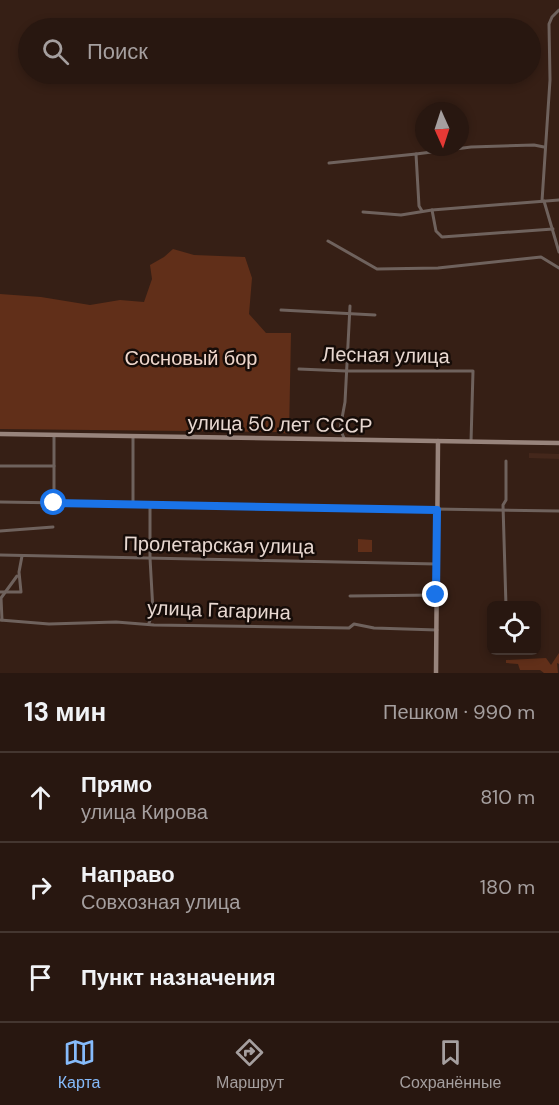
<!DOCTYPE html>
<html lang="ru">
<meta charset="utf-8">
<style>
:root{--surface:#281710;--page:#302019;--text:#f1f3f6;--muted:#a59f9f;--line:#443630;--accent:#86bbfb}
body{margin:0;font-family:"DM Sans",sans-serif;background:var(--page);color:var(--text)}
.controls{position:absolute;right:18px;bottom:18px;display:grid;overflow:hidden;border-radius:9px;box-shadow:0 3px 9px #0003}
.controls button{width:54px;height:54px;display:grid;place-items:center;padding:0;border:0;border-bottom:2px solid var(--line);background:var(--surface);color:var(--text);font:30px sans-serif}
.compass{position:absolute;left:415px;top:102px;width:54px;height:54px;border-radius:50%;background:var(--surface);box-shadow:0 3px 9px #0003;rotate:177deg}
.stop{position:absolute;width:18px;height:18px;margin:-14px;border:4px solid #1a73e8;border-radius:50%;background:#fff}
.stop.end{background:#1a73e8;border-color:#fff;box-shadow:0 2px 6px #0008}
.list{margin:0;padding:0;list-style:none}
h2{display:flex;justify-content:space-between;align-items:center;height:78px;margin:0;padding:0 24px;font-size:26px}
h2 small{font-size:20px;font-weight:400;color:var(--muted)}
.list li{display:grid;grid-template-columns:39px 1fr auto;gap:18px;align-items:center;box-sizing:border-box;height:90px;padding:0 24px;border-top:2px solid var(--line)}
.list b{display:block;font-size:22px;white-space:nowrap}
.list p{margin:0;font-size:20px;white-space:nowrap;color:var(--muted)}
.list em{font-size:20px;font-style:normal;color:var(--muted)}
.icon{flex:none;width:33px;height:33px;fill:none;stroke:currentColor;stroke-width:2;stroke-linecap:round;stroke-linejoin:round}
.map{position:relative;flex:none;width:559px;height:673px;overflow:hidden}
.search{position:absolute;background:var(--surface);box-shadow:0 3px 9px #0003;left:18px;right:18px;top:18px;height:66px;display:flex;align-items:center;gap:15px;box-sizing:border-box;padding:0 21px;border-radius:33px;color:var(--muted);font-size:22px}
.sheet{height:348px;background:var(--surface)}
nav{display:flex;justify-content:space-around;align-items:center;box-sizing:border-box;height:84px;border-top:2px solid var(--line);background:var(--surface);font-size:16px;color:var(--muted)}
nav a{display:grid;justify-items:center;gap:3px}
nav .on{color:var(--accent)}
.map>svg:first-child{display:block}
.built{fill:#44271b}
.green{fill:#612f19}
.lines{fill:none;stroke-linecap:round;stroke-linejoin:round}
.street{stroke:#6f625d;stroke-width:3}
.secondary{stroke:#98847c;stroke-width:4.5}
.route{stroke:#1a73e8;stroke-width:8}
.labels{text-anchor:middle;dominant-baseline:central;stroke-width:5;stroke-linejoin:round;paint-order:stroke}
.street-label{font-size:20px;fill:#e8d8d1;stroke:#160c08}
.park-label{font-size:20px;fill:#efd7cc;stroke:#160c08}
</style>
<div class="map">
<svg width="559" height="673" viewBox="0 0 559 673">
<rect width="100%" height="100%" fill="#361f15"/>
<polygon class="built" points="529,453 559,454 559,459 529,458"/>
<g class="green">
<polygon points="173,249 194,255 245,257 252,278 249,314 266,333 291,333 289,434 277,432 0,429 0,294 41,297 90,305 120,300 144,302 152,279 150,265 164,257"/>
<polygon points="358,539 372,540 372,552 358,552"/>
<polygon points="559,653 559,664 557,663 558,673 544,673 540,670 520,670 518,664 506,663 506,660 546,658 551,665"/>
</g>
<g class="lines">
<g class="street">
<polyline points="416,154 471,147 534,145 544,147"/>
<polyline points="329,163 416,154 419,206 422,211"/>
<polyline points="542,201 550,80 549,24 552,17 559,10"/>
<polyline points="544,201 559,252"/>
<polyline points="432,210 436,231 442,237 553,229"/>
<polyline points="363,212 401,215 432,210 559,200"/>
<polyline points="328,241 377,269 438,268 541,257 559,268"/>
<polyline points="281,310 375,315"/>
<polyline points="299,369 346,371 473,371 471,442"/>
<polyline points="133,437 133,504"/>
<polyline points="345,440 340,429 345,402 350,306"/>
<polyline points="506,461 506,500 503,505 506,606"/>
<polyline points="0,466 54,466"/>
<polyline points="0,502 559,511"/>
<polyline points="54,503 54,436"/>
<polyline points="0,531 53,527"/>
<polyline points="0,555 437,564"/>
<polyline points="0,592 21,592 19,572 22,556"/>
<polyline points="350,596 436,595"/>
<polyline points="0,620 49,624 116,622 154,625 349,628 354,624 374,628 437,630"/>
<polyline points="2,620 1,598 17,576"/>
<polyline points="149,623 153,611 150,558 150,504"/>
</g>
<g class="secondary">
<polyline points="0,434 559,443"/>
<polyline points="436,673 438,441"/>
</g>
</g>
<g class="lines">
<polyline class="route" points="54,503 437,510 436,595"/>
</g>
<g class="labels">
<g class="street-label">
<text transform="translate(386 355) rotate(1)">Лесная улица</text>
<text transform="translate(280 424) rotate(1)">улица 50 лет СССР</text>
<text transform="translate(219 545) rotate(1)">Пролетарская улица</text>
<text transform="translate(219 610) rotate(2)">улица Гагарина</text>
</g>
<g class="park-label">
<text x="191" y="358">Сосновый бор</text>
</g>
</g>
</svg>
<div class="controls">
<button><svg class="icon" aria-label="locate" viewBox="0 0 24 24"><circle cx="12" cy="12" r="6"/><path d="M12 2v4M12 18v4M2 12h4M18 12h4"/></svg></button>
</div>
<svg class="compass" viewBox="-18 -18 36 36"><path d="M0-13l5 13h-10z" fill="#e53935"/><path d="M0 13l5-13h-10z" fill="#a59f9f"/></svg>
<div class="stop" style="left:54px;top:503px"></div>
<div class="stop end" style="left:436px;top:595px"></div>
<div class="search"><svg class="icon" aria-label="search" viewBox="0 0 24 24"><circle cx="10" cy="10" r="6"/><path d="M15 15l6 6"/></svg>Поиск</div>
</div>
<section class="sheet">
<h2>13 мин<small>Пешком · 990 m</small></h2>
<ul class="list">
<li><svg class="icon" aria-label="ahead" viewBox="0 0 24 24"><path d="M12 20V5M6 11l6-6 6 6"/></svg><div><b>Прямо</b><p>улица Кирова</p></div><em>810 m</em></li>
<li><svg class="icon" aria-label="right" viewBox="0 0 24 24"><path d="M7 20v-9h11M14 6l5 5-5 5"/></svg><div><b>Направо</b><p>Совхозная улица</p></div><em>180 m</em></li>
<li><svg class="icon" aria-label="arrive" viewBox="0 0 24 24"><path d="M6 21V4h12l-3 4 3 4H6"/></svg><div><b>Пункт назначения</b></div></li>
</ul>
</section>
<nav>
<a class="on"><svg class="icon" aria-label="map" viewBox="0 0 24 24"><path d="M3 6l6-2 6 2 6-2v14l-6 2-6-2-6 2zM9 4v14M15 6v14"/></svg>Карта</a>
<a><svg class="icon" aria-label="directions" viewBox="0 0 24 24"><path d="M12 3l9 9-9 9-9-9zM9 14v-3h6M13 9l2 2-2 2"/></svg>Маршрут</a>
<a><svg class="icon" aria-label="saved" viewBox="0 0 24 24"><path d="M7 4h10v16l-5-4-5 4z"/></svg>Сохранённые</a>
</nav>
